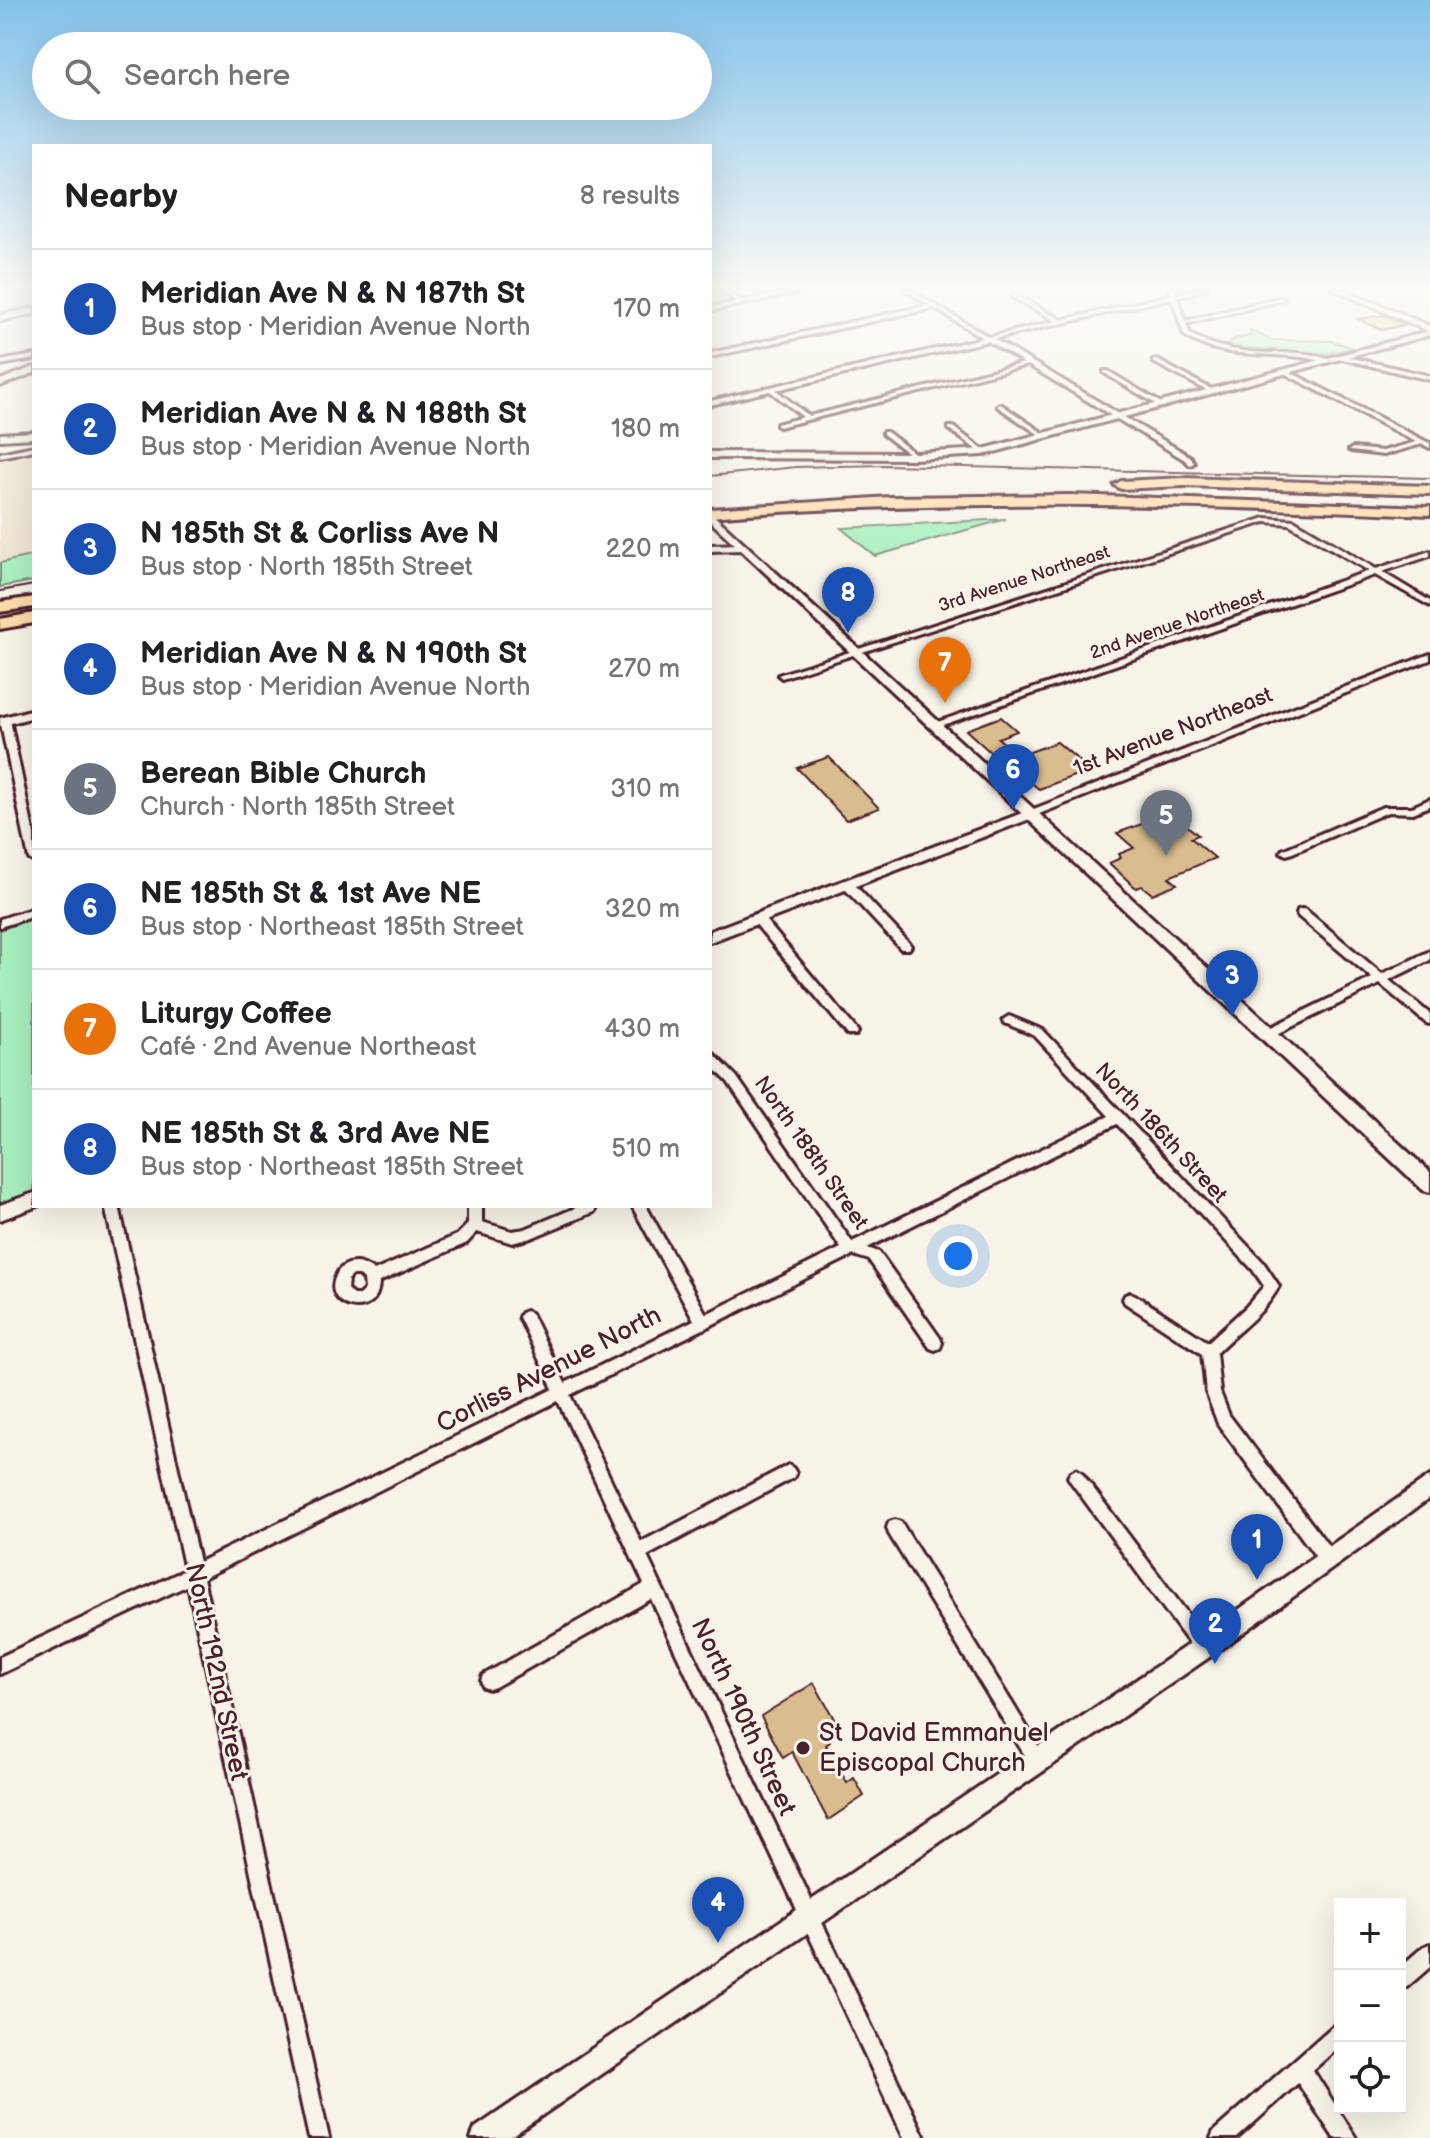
<!DOCTYPE html>
<meta charset="utf-8">
<style>
:root{--surface:#fff;--page:#f6f6f6;--text:#202124;--muted:#757577;--line:#e0e0e0;--accent:#db2777}
body{margin:0;font-family:"Balsamiq Sans",sans-serif;background:var(--page);color:var(--text)}
.controls{position:absolute;right:24px;bottom:24px;display:grid;overflow:hidden;border-radius:0px;box-shadow:0 8px 32px #0002}
.controls button{width:72px;height:72px;display:grid;place-items:center;padding:0;border:0;border-bottom:2px solid var(--line);background:var(--surface);color:var(--text);font:40px sans-serif}
.you{position:absolute;left:958px;top:1256px;width:28px;height:28px;margin:-20px;border:6px solid #fff;border-radius:50%;background:#1a73e8;box-shadow:0 0 0 12px #1a73e833}
.badge{display:grid;place-items:center;width:52px;height:52px;border-radius:50%;background:var(--accent);color:#fff;font-size:26px;font-weight:700}
.pin{position:absolute;translate:-50% -66px;filter:drop-shadow(0 2px 4px #0008)}
.pin::after{content:'';position:absolute;top:42px;width:28px;height:24px;background:inherit;clip-path:polygon(0 0,100% 0,50% 100%)}
.list{margin:0;padding:0;list-style:none}
h2{display:flex;justify-content:space-between;align-items:center;height:104px;margin:0;padding:0 32px;font-size:34px}
h2 small{font-size:26px;font-weight:400;color:var(--muted)}
.list li{display:grid;grid-template-columns:52px 1fr auto;gap:24px;align-items:center;box-sizing:border-box;height:120px;padding:0 32px;border-top:2px solid var(--line)}
.list b{display:block;font-size:30px;white-space:nowrap}
.list p{margin:0;font-size:26px;white-space:nowrap;color:var(--muted)}
.list em{font-size:26px;font-style:normal;color:var(--muted)}
.icon{flex:none;width:44px;height:44px;fill:none;stroke:currentColor;stroke-width:2;stroke-linecap:round;stroke-linejoin:round}
.map{position:relative;flex:none;width:1430px;height:2138px;overflow:hidden}
.search{position:absolute;background:var(--surface);box-shadow:0 8px 32px #0002;left:32px;top:32px;width:680px;height:88px;display:flex;align-items:center;gap:20px;box-sizing:border-box;padding:0 28px;border-radius:44px;color:var(--muted);font-size:30px}
.panel{position:absolute;background:var(--surface);box-shadow:0 8px 32px #0002;left:32px;top:144px;width:680px;height:1064px;border-radius:0px}
.map>svg:first-child{display:block}
.built{fill:#eee3cd}
.green{fill:#a7efbd;stroke:#788774;stroke-width:2}
.building{fill:#dabd8e;stroke:#4a1f2b;stroke-width:2}
.lines{fill:none;stroke-linecap:round;stroke-linejoin:round}
.minor-casing{stroke:#4a1f2b;stroke-width:6}
.tertiary-casing{stroke:#4a1f2b;stroke-width:6}
.secondary-casing{stroke:#4a1f2b;stroke-width:6}
.motorway-casing{stroke:#4a1f2b;stroke-width:6}
.minor{fill:#f7f3e8;fill-rule:evenodd}
.tertiary{fill:#f7f3e8;fill-rule:evenodd}
.secondary{fill:#f7f3e8;fill-rule:evenodd}
.motorway{fill:#fddcac;fill-rule:evenodd}
.tram{stroke:#4a1f2b;stroke-width:2}
.poi-dot{fill:#4a1f2b;stroke:#f7f3e8;stroke-width:3}
.labels{text-anchor:middle;dominant-baseline:central;stroke-width:6;stroke-linejoin:round;paint-order:stroke}
.far-street-label{font-size:18px;fill:#4a1f2b;stroke:#f7f3e8}
.street-label{font-size:22px;fill:#4a1f2b;stroke:#f7f3e8}
.near-street-label{font-size:26px;fill:#4a1f2b;stroke:#f7f3e8}
.near-poi-label{font-size:26px;fill:#4a1f2b;stroke:#f7f3e8;text-anchor:start}
</style>
<div class="map">
<svg width="1430" height="2138" viewBox="0 0 1430 2138">
<rect width="100%" height="100%" fill="#f7f3e8"/>
<filter id="ink" filterUnits="userSpaceOnUse"><feTurbulence type="fractalNoise" baseFrequency=".0125" numOctaves="2"/><feDisplacementMap in="SourceGraphic" scale="16" xChannelSelector="R" yChannelSelector="G"/><feConvolveMatrix kernelMatrix="1 2 1 2 8 2 1 2 1" color-interpolation-filters="sRGB"/></filter>
<g filter="url(#ink)">
<polygon class="built" points="34,449 34,559 0,566 0,456"/>
<g class="green">
<polygon points="1250,330 1271,340 1332,341 1354,348 1327,354 1225,347 1234,339 1251,336"/>
<polygon points="1006,519 875,556 841,528"/>
<polygon points="34,555 34,581 0,587 0,563"/>
<polygon points="34,918 34,1192 0,1205 0,930"/>
</g>
<g class="building">
<polygon points="1384,315 1406,325 1381,330 1358,319"/>
<polygon points="1001,717 1017,731 998,738 1019,756 1057,742 1090,770 1039,789 1030,782 1022,781 966,730"/>
<polygon points="829,757 879,808 846,820 797,768"/>
<polygon points="1172,813 1198,835 1191,838 1215,858 1169,877 1177,884 1152,894 1142,886 1136,888 1109,863 1121,858 1119,854 1134,848 1117,833"/>
<polygon points="814,1683 838,1726 825,1734 830,1742 826,1745 847,1783 854,1778 864,1796 828,1820 792,1752 783,1758 761,1716"/>
</g>
<g class="lines">
<g class="minor-casing">
<g id="minor">
<polygon points="719,289 725,289 745,303 740,304"/>
<path d="M903,289H909L989,337L1056,321L1012,297L1014,294L1062,320L1171,295L1169,289H1175L1176,294L1198,289H1207L1177,297L1185,321L1282,297L1284,300L1186,324L1190,334C1215,348 1240,352 1269,353C1289,353 1312,351 1330,361L1327,363C1280,347 1227,365 1184,335L1172,298L994,339L1191,457L1194,463L1190,465L1185,460L1028,365L779,427L777,426V424L803,417L770,391L710,405V401L983,338L934,308L710,357V353L929,305ZM988,341L1024,363L809,416L776,390Z"/>
<polygon points="34,355 34,359 0,365 0,361"/>
<polygon points="1340,355 1430,376 1430,380 1338,358 1338,356"/>
<polygon points="1153,360 1157,360 1217,392 1212,393 1153,362"/>
<polygon points="1104,371 1108,371 1166,406 1161,407 1104,373"/>
<polygon points="1284,371 1288,371 1425,441 1430,443 1430,448 1422,444 1383,455 1351,451 1349,450 1353,448 1383,451 1416,442 1284,373"/>
<polygon points="1000,404 1002,405 1049,437 1044,438 998,407 997,406"/>
<polygon points="949,427 953,427 985,451 985,453 981,453 949,429"/>
<polygon points="883,432 887,432 917,455 917,457 913,457 883,434"/>
<polygon points="34,446 34,450 0,457 0,453"/>
<polygon points="1265,518 1294,520 1376,569 1430,551 1430,556 1382,572 1430,601 1430,606 1375,575 937,727 934,728 929,725 1369,571 1289,524 1265,522 785,677 782,678 778,675"/>
<polygon points="1430,654 1430,660 1034,816 1026,816 1025,814 1026,812"/>
<polygon points="5,717 10,720 34,835 34,862 29,859 0,720"/>
<polygon points="1430,799 1430,806 1413,813 1388,812 1290,854 1286,855 1281,852 1282,850 1383,807 1412,807"/>
<polygon points="848,881 852,882 909,943 911,946 909,949 901,949 844,888 843,885"/>
<polygon points="34,908 34,916 0,927 0,919"/>
<polygon points="1302,909 1306,910 1382,974 1430,951 1430,960 1389,980 1430,1014 1430,1024 1426,1023 1380,984 1271,1037 1263,1037 1261,1034 1263,1031 1372,978 1298,916 1297,913 1298,910"/>
<polygon points="758,915 762,916 856,1029 858,1032 856,1035 848,1035 754,922 753,919"/>
<path d="M1009,1016L1043,1030L1263,1262L1279,1286C1265,1314 1237,1331 1216,1353L1220,1392L1229,1415L1334,1553L1336,1559L1334,1565L1328,1567L1322,1565L1218,1424L1206,1392L1202,1354L1125,1303L1123,1299L1125,1295L1130,1293L1135,1295L1208,1342L1246,1307L1264,1286L1253,1270L1117,1124L867,1248L879,1252L940,1338L942,1343L940,1348L935,1350L930,1348L869,1260L853,1255L570,1395L641,1542L783,1468L788,1465L793,1468L796,1473L793,1478L647,1556L925,2138H904L651,1599L495,1687L489,1689L483,1687L481,1681L483,1675L644,1584L558,1401L203,1578L329,2138H309L188,1585L0,1674V1657L185,1570L105,1206H119L199,1562L553,1389L519,1317L521,1313L526,1311L531,1313L565,1383L694,1320L632,1206H646L706,1314L841,1248L728,1082L710,1064V1052L714,1054L736,1076L852,1242L1109,1116L1035,1036L1005,1023L1003,1020Z"/>
<path d="M468,1206H482V1222L512,1231L525,1229L580,1206H595L596,1208L594,1212L531,1238L512,1243L477,1232L467,1243L379,1282C379,1323 320,1308 336,1276C338,1271 339,1269 344,1266C355,1260 365,1264 374,1271L457,1235L468,1224ZM353,1275H359L364,1280L365,1289L359,1295H353L347,1289L348,1280Z"/>
<polygon points="1076,1469 1081,1472 1209,1642 1211,1648 1209,1654 1203,1656 1197,1654 1071,1482 1068,1477 1071,1472"/>
<polygon points="895,1520 901,1522 1044,1755 1047,1761 1044,1767 1038,1770 1032,1767 889,1534 887,1528 889,1522"/>
<polygon points="1430,1944 1430,1967 1407,1987 1400,1990 1400,1967 1423,1947"/>
<polygon points="1340,2023 1340,2046 1313,2070 1356,2138 1334,2138 1298,2083 1237,2138 1211,2138 1214,2131 1333,2026"/>
</g>
</g>
<g class="tertiary-casing">
<g id="tertiary">
<polygon points="802,289 816,289 710,311 710,307"/>
<polygon points="1430,331 1430,335 983,455 915,459 710,458 710,452 915,453 983,449"/>
<polygon points="710,545 742,544 747,547 742,550 710,551"/>
<polygon points="34,709 34,717 0,726 0,718"/>
<polygon points="1030,810 1035,811 1035,817 710,942 710,931"/>
<polygon points="34,1193 34,1206 38,1206 0,1220 0,1205"/>
<polygon points="1430,1476 1430,1498 1211,1656 509,2138 471,2138 475,2128 1195,1640"/>
</g>
</g>
<g class="secondary-casing">
<g id="secondary">
<polygon points="1333,289 1343,289 1430,326 1430,332"/>
<polygon points="34,308 34,314 0,321 0,315"/>
<polygon points="34,367 34,373 0,386 0,380"/>
<polygon points="34,432 34,438 0,440 0,434"/>
<polygon points="710,512 1430,1172 1430,1192 1423,1190 710,521"/>
</g>
</g>
<g class="motorway-casing">
<g id="motorway">
<polygon points="1184,478 1430,486 1430,494 1184,486 1121,489 1114,485 1121,481"/>
<path d="M1070,495L1430,507V515C1189,505 950,497 710,517V509L890,497Z"/>
<polygon points="34,597 34,607 0,612 0,602"/>
<polygon points="34,613 34,623 0,629 0,619"/>
</g>
</g>
<use href="#minor" class="minor"/>
<use href="#tertiary" class="tertiary"/>
<use href="#secondary" class="secondary"/>
<use href="#motorway" class="motorway"/>
<g class="tram">
<polyline points="710,476 796,467 884,465 1430,478"/>
<polyline points="0,591 34,585"/>
</g>
</g>
</g>
<linearGradient id="sky" x2="0" y2="1"><stop stop-color="#83c2ea"/><stop offset="0.49" stop-color="#fbfaf5"/><stop offset="1" stop-color="#fbfaf5" stop-opacity="0"/></linearGradient>
<rect width="1430" height="588" fill="url(#sky)"/>
<circle class="poi-dot" cx="803" cy="1748" r="8"/>
<g class="labels">
<g class="far-street-label">
<text transform="translate(1024 579) rotate(-18)">3rd Avenue Northeast</text>
<text transform="translate(1177 624) rotate(-19)">2nd Avenue Northeast</text>
</g>
<g class="street-label">
<text transform="translate(1173 732) rotate(-21)">1st Avenue Northeast</text>
<text transform="translate(1161 1133) rotate(47)">North 186th Street</text>
<text transform="translate(811 1153) rotate(55)">North 188th Street</text>
</g>
<g class="near-street-label">
<text transform="translate(549 1370) rotate(-27)">Corliss Avenue North</text>
<text transform="translate(216 1672) rotate(78)">North 192nd Street</text>
<text transform="translate(743 1717) rotate(65)">North 190th Street</text>
</g>
<g class="near-poi-label">
<text x="819" y="1733">St David Emmanuel<tspan x="819" dy="30">Episcopal Church</tspan></text>
</g>
</g>
</svg>
<div class="controls">
<button>+</button>
<button>−</button>
<button><svg class="icon" aria-label="locate" viewBox="0 0 24 24"><circle cx="12" cy="12" r="6"/><path d="M12 2v4M12 18v4M2 12h4M18 12h4"/></svg></button>
</div>
<div class="you"></div>
<div class="pin badge" style="left:1257px;top:1580px;background:#1a4fb4">1</div>
<div class="pin badge" style="left:1215px;top:1664px;background:#1a4fb4">2</div>
<div class="pin badge" style="left:1232px;top:1016px;background:#1a4fb4">3</div>
<div class="pin badge" style="left:718px;top:1943px;background:#1a4fb4">4</div>
<div class="pin badge" style="left:1166px;top:856px;background:#6b7280">5</div>
<div class="pin badge" style="left:1013px;top:810px;background:#1a4fb4">6</div>
<div class="pin badge" style="left:945px;top:703px;background:#e8710a">7</div>
<div class="pin badge" style="left:848px;top:633px;background:#1a4fb4">8</div>
<div class="search"><svg class="icon" aria-label="search" viewBox="0 0 24 24"><circle cx="10" cy="10" r="6"/><path d="M15 15l6 6"/></svg>Search here</div>
<section class="panel">
<h2>Nearby<small>8 results</small></h2>
<ul class="list">
<li><span class="badge" style="background:#1a4fb4">1</span><div><b>Meridian Ave N &amp; N 187th St</b><p>Bus stop · Meridian Avenue North</p></div><em>170 m</em></li>
<li><span class="badge" style="background:#1a4fb4">2</span><div><b>Meridian Ave N &amp; N 188th St</b><p>Bus stop · Meridian Avenue North</p></div><em>180 m</em></li>
<li><span class="badge" style="background:#1a4fb4">3</span><div><b>N 185th St &amp; Corliss Ave N</b><p>Bus stop · North 185th Street</p></div><em>220 m</em></li>
<li><span class="badge" style="background:#1a4fb4">4</span><div><b>Meridian Ave N &amp; N 190th St</b><p>Bus stop · Meridian Avenue North</p></div><em>270 m</em></li>
<li><span class="badge" style="background:#6b7280">5</span><div><b>Berean Bible Church</b><p>Church · North 185th Street</p></div><em>310 m</em></li>
<li><span class="badge" style="background:#1a4fb4">6</span><div><b>NE 185th St &amp; 1st Ave NE</b><p>Bus stop · Northeast 185th Street</p></div><em>320 m</em></li>
<li><span class="badge" style="background:#e8710a">7</span><div><b>Liturgy Coffee</b><p>Café · 2nd Avenue Northeast</p></div><em>430 m</em></li>
<li><span class="badge" style="background:#1a4fb4">8</span><div><b>NE 185th St &amp; 3rd Ave NE</b><p>Bus stop · Northeast 185th Street</p></div><em>510 m</em></li>
</ul>
</section>
</div>
